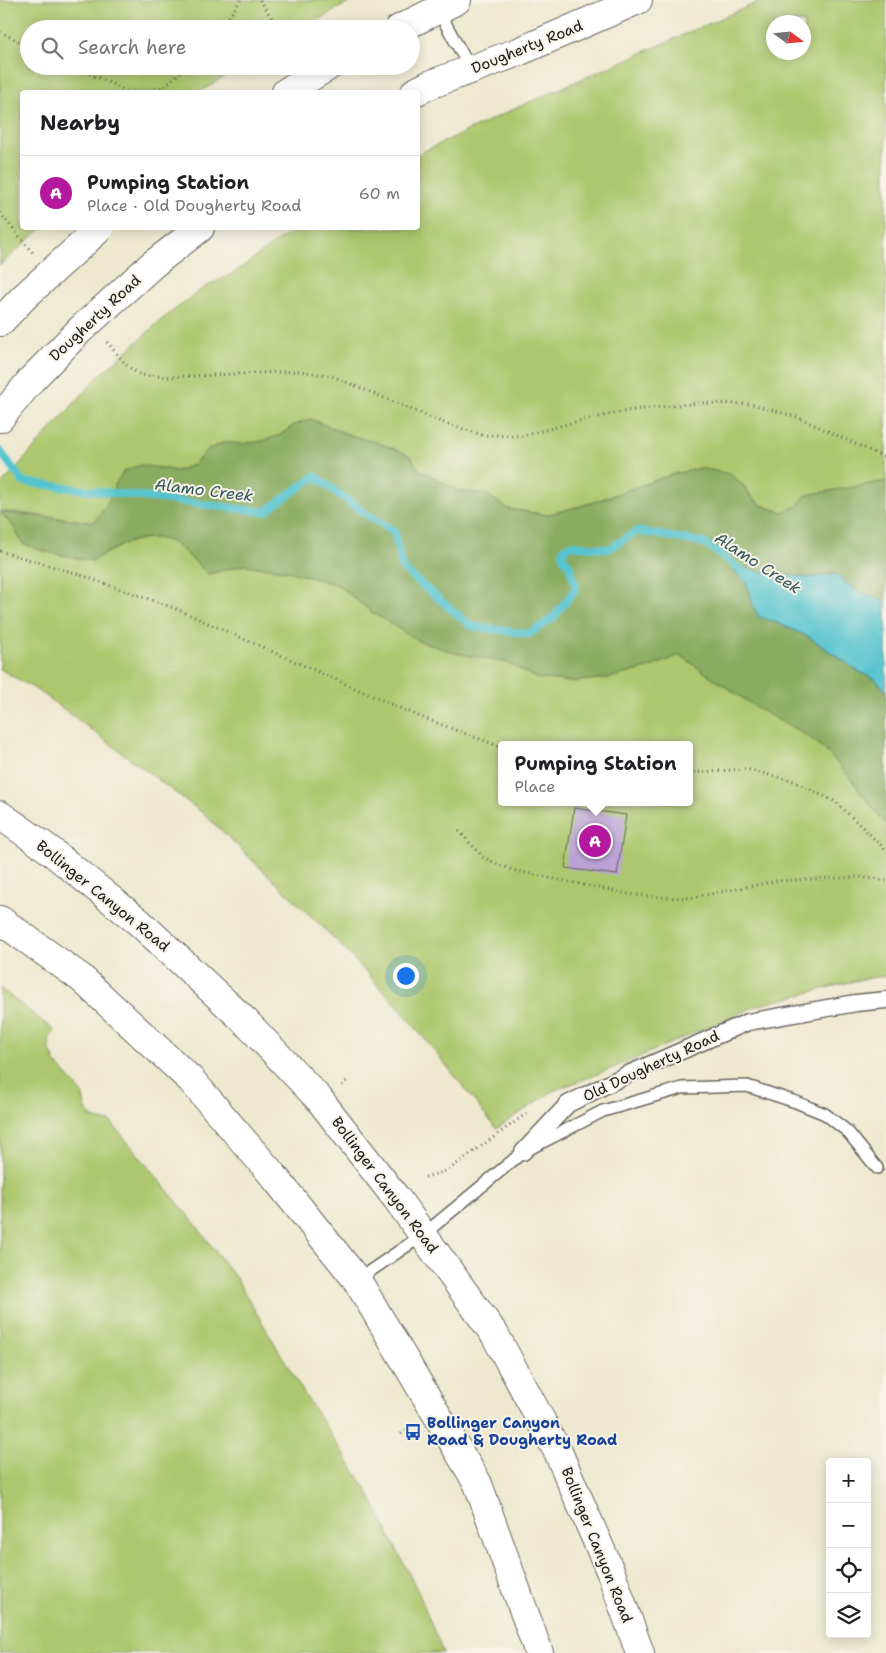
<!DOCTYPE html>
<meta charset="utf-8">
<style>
:root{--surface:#fff;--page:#f2f2f2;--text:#202124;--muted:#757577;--line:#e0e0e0;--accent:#b5179e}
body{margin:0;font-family:"Shantell Sans",sans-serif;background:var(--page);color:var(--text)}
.controls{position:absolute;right:15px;bottom:15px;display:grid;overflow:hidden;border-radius:5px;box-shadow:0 2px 12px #0003}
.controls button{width:45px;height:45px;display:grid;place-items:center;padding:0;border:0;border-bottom:1px solid var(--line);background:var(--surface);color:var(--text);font:25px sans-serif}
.compass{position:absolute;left:766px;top:15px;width:45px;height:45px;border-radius:50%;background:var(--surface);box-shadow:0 2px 12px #0003;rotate:105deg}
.you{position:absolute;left:405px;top:975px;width:18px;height:18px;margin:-12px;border:4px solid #fff;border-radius:50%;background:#1a73e8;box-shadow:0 0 0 8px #1a73e833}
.badge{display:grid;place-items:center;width:32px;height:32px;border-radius:50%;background:var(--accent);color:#fff;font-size:16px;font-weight:700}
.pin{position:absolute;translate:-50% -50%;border:2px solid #fff;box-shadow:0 1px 5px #0006}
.popup{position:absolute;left:498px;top:741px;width:195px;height:65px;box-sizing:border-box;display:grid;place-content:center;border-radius:5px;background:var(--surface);filter:drop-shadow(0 1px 4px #0005);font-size:16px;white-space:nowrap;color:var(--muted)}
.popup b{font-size:19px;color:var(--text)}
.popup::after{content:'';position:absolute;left:50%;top:100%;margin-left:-10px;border:10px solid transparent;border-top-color:var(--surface)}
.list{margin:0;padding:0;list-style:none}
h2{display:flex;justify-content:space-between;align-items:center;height:65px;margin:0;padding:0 20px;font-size:21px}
h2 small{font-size:16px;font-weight:400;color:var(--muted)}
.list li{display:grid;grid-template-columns:32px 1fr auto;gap:15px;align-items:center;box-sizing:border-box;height:75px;padding:0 20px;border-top:1px solid var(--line)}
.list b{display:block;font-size:19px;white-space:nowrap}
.list p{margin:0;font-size:16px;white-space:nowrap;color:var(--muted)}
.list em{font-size:16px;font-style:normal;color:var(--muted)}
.icon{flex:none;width:28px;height:28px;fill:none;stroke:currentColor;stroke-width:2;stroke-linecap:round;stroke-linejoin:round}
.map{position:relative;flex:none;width:886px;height:1653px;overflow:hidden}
.search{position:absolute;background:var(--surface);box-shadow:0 2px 12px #0003;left:20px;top:20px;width:400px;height:55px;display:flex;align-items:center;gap:12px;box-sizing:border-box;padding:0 18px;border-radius:28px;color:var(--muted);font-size:19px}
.panel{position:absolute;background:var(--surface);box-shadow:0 2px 12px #0003;left:20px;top:90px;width:400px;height:140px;border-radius:5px}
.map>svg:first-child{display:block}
.green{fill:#acc76d;stroke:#647244;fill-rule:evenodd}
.forest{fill:#89ac60;stroke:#52643e}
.water{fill:#57c4cf;stroke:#3a7076}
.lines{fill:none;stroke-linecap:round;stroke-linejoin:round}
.stream{stroke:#57c4cf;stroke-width:8}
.building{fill:#bba1d6}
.service-casing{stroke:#66635b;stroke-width:14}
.pedestrian-casing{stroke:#66635b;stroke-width:19}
.secondary-casing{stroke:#66635b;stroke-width:30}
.path{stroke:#66635b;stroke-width:3;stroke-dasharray:1 4;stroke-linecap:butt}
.service{stroke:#fff;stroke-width:11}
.pedestrian{stroke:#fff;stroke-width:16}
.secondary{stroke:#fff;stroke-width:28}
.secondary-bridge-casing{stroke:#66635b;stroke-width:30;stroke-linecap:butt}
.secondary-bridge{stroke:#fff;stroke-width:28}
.labels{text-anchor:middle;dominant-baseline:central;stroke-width:4;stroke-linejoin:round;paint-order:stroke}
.street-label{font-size:15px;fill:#1c1c1c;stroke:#f7f3e8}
.transit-label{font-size:15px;font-weight:bold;fill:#164399;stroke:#f7f3e8;text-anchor:start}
.water-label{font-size:16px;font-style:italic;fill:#31575b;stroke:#f7f3e8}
</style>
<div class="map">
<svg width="886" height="1653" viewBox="0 0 886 1653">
<rect width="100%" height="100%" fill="#f7f3e8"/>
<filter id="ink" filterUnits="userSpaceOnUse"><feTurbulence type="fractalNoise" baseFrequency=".02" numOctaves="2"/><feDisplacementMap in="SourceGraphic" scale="10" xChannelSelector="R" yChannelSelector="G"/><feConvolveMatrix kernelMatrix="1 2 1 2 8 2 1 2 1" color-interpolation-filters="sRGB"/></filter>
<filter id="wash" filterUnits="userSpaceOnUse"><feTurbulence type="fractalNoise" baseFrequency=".0096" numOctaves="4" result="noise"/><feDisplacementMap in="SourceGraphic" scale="20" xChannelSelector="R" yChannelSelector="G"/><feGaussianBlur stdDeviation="1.12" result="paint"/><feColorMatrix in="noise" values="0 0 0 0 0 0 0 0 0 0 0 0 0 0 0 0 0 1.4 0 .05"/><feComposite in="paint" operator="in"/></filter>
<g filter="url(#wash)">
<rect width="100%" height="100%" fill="#eee8cf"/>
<g class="green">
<polygon points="0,0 353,0 302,29 29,29 29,66 241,66 200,92 22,92 22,228 42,228 0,265"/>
<path d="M763,0H886V481C851,488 816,498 783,512C761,506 757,504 743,485L673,474L591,503L547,515L508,509L486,494L459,491L418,469L381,444L347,434L311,419L294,425L280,435L263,441L241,444L225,442L207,450L193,465L176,471L157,467L116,483L107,505L94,522L0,511V486L97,378L160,321L203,288L232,274L296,228H418V154L518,107ZM774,22H804V52H774Z"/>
<path d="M0,512L13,526L23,544L92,561C115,548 142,531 169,541C179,544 200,567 208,574L244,565L284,570L338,585L373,613L455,653L508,663L536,678L648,668L680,655C706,673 731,691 756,707C778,721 806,732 825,750C848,772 865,800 886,824V976L862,979L756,1006L618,1066L553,1091L496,1129L459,1081L401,1010L337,941L204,814L42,693L0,669ZM501,745H689V802H501Z"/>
<polygon points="0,988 55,1031 50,1037 49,1048 55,1062 82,1093 86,1109 92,1118 111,1122 193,1221 237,1280 308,1400 367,1490 420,1596 443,1653 0,1653"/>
</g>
<path class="forest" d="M311,419L347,434L382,444L411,456L418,469L459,491L486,494L508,509L547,515L591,503L673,474L701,468L730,474L743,485L753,499L762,506L783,512L797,506L806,495L886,481V601L857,591L835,575L809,578L765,573L743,567L746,582L759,617L775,622L809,637L858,671L875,679L886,691V824C865,800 848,772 825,750C807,732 778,721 756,707C731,691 706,673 680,655L648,668L609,678L570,682L536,678L508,663L455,653L419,641L373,613L338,585L284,570L244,565L208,574C200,567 179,544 169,541C142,531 115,548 92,561L46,552L23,544L13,526L0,512L94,522L107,505L116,483L124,471L140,465L177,471L193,465L207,450L226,442L241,444L263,441L280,435L294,425Z"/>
<polygon class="water" points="743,567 765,573 809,578 835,574 857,591 886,601 886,691 875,679 858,671 809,637 775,622 759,617 754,608 746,582 733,571"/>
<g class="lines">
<polyline class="stream" points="0,451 23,482 265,512 315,476 364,513 394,531 402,568 471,626 529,634 553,618 576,588 569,564 563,558 563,550 571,545 609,549 637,531 704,543 747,574"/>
</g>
<g id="blocks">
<polygon class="building" points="574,808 626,815 617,875 565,868"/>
</g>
</g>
<g filter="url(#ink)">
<use href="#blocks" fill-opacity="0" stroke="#66635b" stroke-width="1"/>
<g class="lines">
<g class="service-casing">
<g id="service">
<polyline points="438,10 471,70"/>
<polyline points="357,1280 424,1234 523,1152 603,1111 682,1088 747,1086 796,1102 825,1114 847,1131 877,1168"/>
</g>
</g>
<g class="pedestrian-casing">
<polyline id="pedestrian" points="523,1152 568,1104 626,1075 748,1022 856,1003 886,1000"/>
</g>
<g class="secondary-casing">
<g id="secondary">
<polyline points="399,29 457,0"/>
<polyline points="286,92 329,66"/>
<polyline points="415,92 429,85 518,52 638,0"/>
<polyline points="152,265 200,228"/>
<polyline points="0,322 24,297"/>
<polyline points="0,418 32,379"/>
<polyline points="0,815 47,848 140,923 246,1022 319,1099 397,1199 495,1335 558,1452 611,1573 640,1653"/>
<polyline points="0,920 81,978 191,1080 272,1174 357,1280 478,1484 539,1653"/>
</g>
</g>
<g class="path">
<polyline points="260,0 279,29"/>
<polyline points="220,29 241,0"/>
<polyline points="0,32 29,46"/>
<polyline points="71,66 117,86 127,92"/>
<polyline points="146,92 165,86 187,66"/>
<polyline points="0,213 33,253"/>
<polyline points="107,342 128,367 141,375 170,377 300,371 332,376 439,421 482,435 523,436 571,423 631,410 698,403 751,404 797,417 886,458"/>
<polyline points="0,551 75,573 174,608 418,716 501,747"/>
<polyline points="689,773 746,769 793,781 836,802 886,850"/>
<polyline points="459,831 483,857 499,865 516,871 628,894 658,897 690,898 776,881 860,877 886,881"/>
<polyline points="342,1085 349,1079"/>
<polyline points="425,1177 447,1171 527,1113"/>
<polyline points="401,1434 413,1426"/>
</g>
<use href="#service" class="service"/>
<use href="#pedestrian" class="pedestrian"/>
<use href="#secondary" class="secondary"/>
<g class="secondary-bridge-casing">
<g id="secondary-bridge">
<polyline points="24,297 100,228"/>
<polyline points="32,379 79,331 152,265"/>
</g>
</g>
<use href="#secondary-bridge" class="secondary-bridge"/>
</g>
</g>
<defs>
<g id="bus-bare" transform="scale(1.35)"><path d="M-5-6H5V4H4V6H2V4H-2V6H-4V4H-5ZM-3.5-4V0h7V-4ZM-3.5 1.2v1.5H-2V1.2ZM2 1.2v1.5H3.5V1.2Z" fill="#1a4fb4" stroke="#f7f3e8" stroke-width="2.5" paint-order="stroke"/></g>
</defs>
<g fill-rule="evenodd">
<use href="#bus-bare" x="413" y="1432"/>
</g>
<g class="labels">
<g class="street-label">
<text transform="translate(527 47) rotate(-22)">Dougherty Road</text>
<text transform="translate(95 318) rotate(-43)">Dougherty Road</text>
<text transform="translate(103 896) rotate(39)">Bollinger Canyon Road</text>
<text transform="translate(651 1066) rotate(-25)">Old Dougherty Road</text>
<text transform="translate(385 1185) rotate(53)">Bollinger Canyon Road</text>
<text transform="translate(597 1545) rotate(68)">Bollinger Canyon Road</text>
</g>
<g class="transit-label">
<text x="427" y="1423">Bollinger Canyon<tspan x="427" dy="17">Road &amp; Dougherty Road</tspan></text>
</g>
<g class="water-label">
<text transform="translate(204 490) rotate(7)">Alamo Creek</text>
<text transform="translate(758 563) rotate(33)">Alamo Creek</text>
</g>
</g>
</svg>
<div class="controls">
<button>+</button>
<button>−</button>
<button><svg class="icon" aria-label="locate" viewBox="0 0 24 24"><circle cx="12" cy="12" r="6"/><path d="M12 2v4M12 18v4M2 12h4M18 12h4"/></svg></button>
<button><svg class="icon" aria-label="layers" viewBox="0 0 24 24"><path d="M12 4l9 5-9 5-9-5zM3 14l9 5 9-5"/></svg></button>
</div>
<svg class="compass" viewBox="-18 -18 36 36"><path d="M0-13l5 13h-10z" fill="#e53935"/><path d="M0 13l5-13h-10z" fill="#757577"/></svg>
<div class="you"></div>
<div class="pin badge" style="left:595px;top:841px">A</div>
<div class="popup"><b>Pumping Station</b>Place</div>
<div class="search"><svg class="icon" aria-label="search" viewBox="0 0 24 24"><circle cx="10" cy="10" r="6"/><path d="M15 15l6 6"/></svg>Search here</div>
<section class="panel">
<h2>Nearby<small></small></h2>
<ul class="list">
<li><span class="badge">A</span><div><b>Pumping Station</b><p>Place · Old Dougherty Road</p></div><em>60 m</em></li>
</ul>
</section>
</div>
